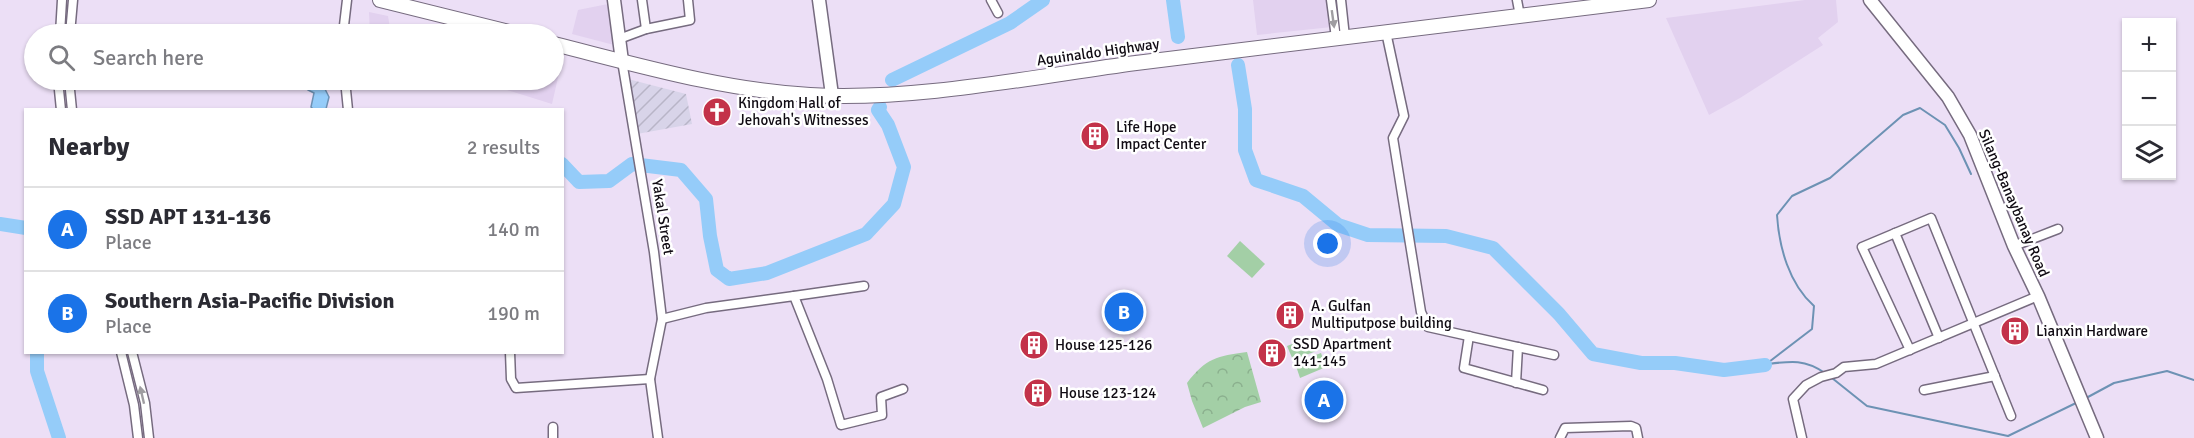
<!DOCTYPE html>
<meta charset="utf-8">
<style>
:root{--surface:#fff;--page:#f7f7f7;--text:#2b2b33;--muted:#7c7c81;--line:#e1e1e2;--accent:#1a73e8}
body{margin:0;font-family:Signika,sans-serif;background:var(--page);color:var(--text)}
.controls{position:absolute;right:18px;top:18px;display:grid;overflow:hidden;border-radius:0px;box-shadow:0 2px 4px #0004}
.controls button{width:54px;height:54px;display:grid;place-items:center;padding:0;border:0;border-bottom:2px solid var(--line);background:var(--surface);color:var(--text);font:30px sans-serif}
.you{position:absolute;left:1328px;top:244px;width:21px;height:21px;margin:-15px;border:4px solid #fff;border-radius:50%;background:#1a73e8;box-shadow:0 0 0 9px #1a73e833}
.badge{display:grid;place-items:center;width:39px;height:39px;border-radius:50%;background:var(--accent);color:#fff;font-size:20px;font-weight:700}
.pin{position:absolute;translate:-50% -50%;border:3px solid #fff;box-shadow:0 2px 6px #0006}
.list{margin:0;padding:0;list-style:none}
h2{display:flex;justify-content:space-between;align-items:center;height:78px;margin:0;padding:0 24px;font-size:26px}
h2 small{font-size:20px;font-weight:400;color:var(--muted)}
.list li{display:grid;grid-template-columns:39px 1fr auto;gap:18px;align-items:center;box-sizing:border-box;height:84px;padding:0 24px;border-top:2px solid var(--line)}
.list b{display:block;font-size:22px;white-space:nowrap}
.list p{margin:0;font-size:20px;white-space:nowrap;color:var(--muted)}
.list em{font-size:20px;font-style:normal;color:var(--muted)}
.icon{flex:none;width:33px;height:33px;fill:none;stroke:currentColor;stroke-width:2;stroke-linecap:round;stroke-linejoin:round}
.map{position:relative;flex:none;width:2194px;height:438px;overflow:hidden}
.search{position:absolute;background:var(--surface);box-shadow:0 2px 4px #0004;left:24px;top:24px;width:540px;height:66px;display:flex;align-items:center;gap:15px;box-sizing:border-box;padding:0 21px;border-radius:33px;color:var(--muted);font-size:22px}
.panel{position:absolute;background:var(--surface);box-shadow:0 2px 4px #0004;left:24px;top:108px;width:540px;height:246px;border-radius:0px}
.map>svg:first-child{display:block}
.built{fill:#e2d1ef}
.industrial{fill:url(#industrial-furrows)}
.park{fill:url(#park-crowns)}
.pitch{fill:#a3cfa6}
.water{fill:#95ccf9;stroke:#6d92b4;stroke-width:1.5}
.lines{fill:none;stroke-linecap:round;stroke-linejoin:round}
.stream{stroke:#6d92b4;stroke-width:2}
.river{stroke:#95ccf9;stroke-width:14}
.street-casing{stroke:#766b7f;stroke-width:11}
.secondary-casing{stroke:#766b7f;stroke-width:15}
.primary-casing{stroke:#766b7f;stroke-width:16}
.street{stroke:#fff;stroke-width:8}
.secondary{stroke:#fff;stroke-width:12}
.primary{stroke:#fff;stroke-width:14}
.oneway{fill:#9f9da1}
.labels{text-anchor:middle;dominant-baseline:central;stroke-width:5;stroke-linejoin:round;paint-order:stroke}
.street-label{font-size:15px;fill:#100b13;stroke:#fff}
.poi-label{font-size:15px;fill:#100b13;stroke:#fff;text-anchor:start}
</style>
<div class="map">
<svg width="2194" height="438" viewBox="0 0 2194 438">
<defs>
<pattern id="industrial-furrows" width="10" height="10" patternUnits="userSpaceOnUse" patternTransform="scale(1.5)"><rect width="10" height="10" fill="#d8d4e9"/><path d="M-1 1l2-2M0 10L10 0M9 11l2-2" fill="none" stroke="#b8b5c7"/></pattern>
<pattern id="park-crowns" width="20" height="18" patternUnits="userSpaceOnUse" patternTransform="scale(1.5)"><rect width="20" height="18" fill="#a3cfa6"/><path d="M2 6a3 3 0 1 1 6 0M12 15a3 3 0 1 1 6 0" fill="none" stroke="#8bb08e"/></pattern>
</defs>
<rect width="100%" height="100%" fill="#ecdff6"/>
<g class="built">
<polygon points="1253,0 1328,0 1332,27 1257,35"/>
<polygon points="1805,0 1836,0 1838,22 1818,38 1823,45 1740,98 1709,115 1666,18"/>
<polygon points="608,4 614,45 572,34 578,10"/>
<polygon points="369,12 388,16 391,34 370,34"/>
<polygon points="554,58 562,60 552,104 475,80 554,80"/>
</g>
<polygon class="industrial" points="628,79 686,94 692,124 637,134"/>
<path class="park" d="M1247,352L1261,402L1245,407L1203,428L1192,401L1187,383C1206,358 1217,356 1247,352Z"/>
<g class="pitch">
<polygon points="1240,241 1265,264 1252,278 1227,256"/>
<polygon points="1313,336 1319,350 1293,360 1287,346"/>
<polygon points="1321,353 1326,367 1300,378 1295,363"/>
</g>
<polygon class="water" points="309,80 326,80 324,87 329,97 326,109 313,109 311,107 314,93 308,90"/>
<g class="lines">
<g class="stream">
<path d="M1768,364C1791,361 1805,359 1825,373"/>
<path d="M1765,365L1812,329L1814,306C1789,284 1779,247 1777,215L1792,196L1830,178L1903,115L1920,108L1945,125L1959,148L1971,174"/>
<polyline points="1832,378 1867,406 2008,436 2076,403"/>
<polyline points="2088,397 2114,383 2167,371 2194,380"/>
</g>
<g class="river">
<polyline points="1173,0 1178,37"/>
<polyline points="1238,65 1245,109 1245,150 1256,180 1303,196 1338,225 1368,235 1446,236 1493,248 1559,314 1593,354 1641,363 1675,363 1724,370 1765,365"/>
<polyline points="892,80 1010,23 1043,0"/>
<polyline points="562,164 579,182 609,181 632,164 681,170 706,199 710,236 717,270 729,279 767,273 866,234 894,204 904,167 888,125 878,110 880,107"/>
<polyline points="0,224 26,228"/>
<polyline points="37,352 37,371 59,438"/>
</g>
<g class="street-casing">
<g id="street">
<polyline points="642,0 646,29"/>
<polyline points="991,0 998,13"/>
<polyline points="1331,0 1336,38"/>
<polyline points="1341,0 1345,37"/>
<polyline points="1517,0 1520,16"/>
<polyline points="1386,32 1404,116 1393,138 1421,312 1428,327 1554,355"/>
<polyline points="60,34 62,0"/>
<polyline points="70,34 73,0"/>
<polyline points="343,34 347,0"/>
<polyline points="619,39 646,29 690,20 688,0"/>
<polyline points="622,61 654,252 662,319 650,379 658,438"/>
<polyline points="58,80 61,110"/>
<polyline points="69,80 72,110"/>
<polyline points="345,80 348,110"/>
<polyline points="1895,233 1939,338"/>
<polyline points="2014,246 2058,229"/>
<polyline points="794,296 864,286"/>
<polyline points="662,319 706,308 794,296 827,379 841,425 882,415 881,397 903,389"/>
<polyline points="1469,336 1464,368 1543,390"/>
<polyline points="1910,350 1862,247 1931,218 2011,416"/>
<polyline points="121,352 134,405 138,438"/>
<polyline points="132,352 145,403 149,438"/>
<polyline points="510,352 511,379 516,388 650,379"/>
<polyline points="1516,383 1518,347"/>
<polyline points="1924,390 1995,376"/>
<polyline points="553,427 553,438"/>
<polyline points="1560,438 1565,428 1631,426 1636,428 1638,438"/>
<polyline points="1802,438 1793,399 1806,385 1821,377 1836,373 1844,367 1876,364 2038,296"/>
</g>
</g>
<g class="secondary-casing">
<g id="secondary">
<polyline points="614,0 622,61"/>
<polyline points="819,0 832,95"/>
<polyline points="1870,0 1948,97 1970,135 2014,246 2038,296 2097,438"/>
</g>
</g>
<g class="primary-casing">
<g id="primary">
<polyline points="380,0 517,34"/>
<path d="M554,44C638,65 723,90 810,95C914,101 1032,77 1136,63C1307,41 1478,20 1649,0"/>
</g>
</g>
<use href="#street" class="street"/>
<use href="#secondary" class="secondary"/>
<use href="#primary" class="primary"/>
</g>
<defs><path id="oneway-solid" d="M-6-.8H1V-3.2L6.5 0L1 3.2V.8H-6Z" transform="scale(1.5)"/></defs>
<g class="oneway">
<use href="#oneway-solid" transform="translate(1333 19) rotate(82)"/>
<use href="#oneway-solid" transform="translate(142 395) rotate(-103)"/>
</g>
<defs>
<g id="church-disc" transform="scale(1.5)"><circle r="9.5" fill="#c33249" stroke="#fff"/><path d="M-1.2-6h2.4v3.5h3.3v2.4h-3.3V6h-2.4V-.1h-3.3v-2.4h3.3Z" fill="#fff"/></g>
<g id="building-disc" transform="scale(1.5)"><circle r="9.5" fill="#c33249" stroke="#fff"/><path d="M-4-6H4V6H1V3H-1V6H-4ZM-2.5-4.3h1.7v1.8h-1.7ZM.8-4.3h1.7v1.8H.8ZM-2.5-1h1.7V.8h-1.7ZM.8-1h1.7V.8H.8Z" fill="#fff"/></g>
</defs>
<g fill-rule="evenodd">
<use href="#church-disc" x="717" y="112"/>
<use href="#building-disc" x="1095" y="136"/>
<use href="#building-disc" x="1290" y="315"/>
<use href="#building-disc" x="2015" y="331"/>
<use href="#building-disc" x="1034" y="345"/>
<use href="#building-disc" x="1272" y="353"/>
<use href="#building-disc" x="1038" y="393"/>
</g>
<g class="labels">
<g class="street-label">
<text transform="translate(1098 52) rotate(-8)">Aguinaldo Highway</text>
<text transform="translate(2014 203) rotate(67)">Silang-Banaybanay Road</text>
<text transform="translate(663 217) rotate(81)">Yakal Street</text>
</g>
<g class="poi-label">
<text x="738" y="103">Kingdom Hall of<tspan x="738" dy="17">Jehovah's Witnesses</tspan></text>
<text x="1116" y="127">Life Hope<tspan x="1116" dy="17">Impact Center</tspan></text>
<text x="1311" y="306">A. Gulfan<tspan x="1311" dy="17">Multiputpose building</tspan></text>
<text x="2036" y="331">Lianxin Hardware</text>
<text x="1293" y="344">SSD Apartment<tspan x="1293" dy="17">141-145</tspan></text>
<text x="1055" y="345">House 125-126</text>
<text x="1059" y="393">House 123-124</text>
</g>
</g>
</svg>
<div class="controls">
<button>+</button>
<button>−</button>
<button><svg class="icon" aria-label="layers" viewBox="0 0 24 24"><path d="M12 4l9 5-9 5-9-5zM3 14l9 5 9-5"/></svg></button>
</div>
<div class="you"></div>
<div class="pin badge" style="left:1324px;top:400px">A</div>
<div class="pin badge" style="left:1124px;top:312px">B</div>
<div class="search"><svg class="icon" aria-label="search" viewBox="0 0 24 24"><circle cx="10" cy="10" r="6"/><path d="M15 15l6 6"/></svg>Search here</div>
<section class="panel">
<h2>Nearby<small>2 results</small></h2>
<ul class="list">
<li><span class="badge">A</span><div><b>SSD APT 131-136</b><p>Place</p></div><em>140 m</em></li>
<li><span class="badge">B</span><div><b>Southern Asia-Pacific Division</b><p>Place</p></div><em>190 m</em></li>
</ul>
</section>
</div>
